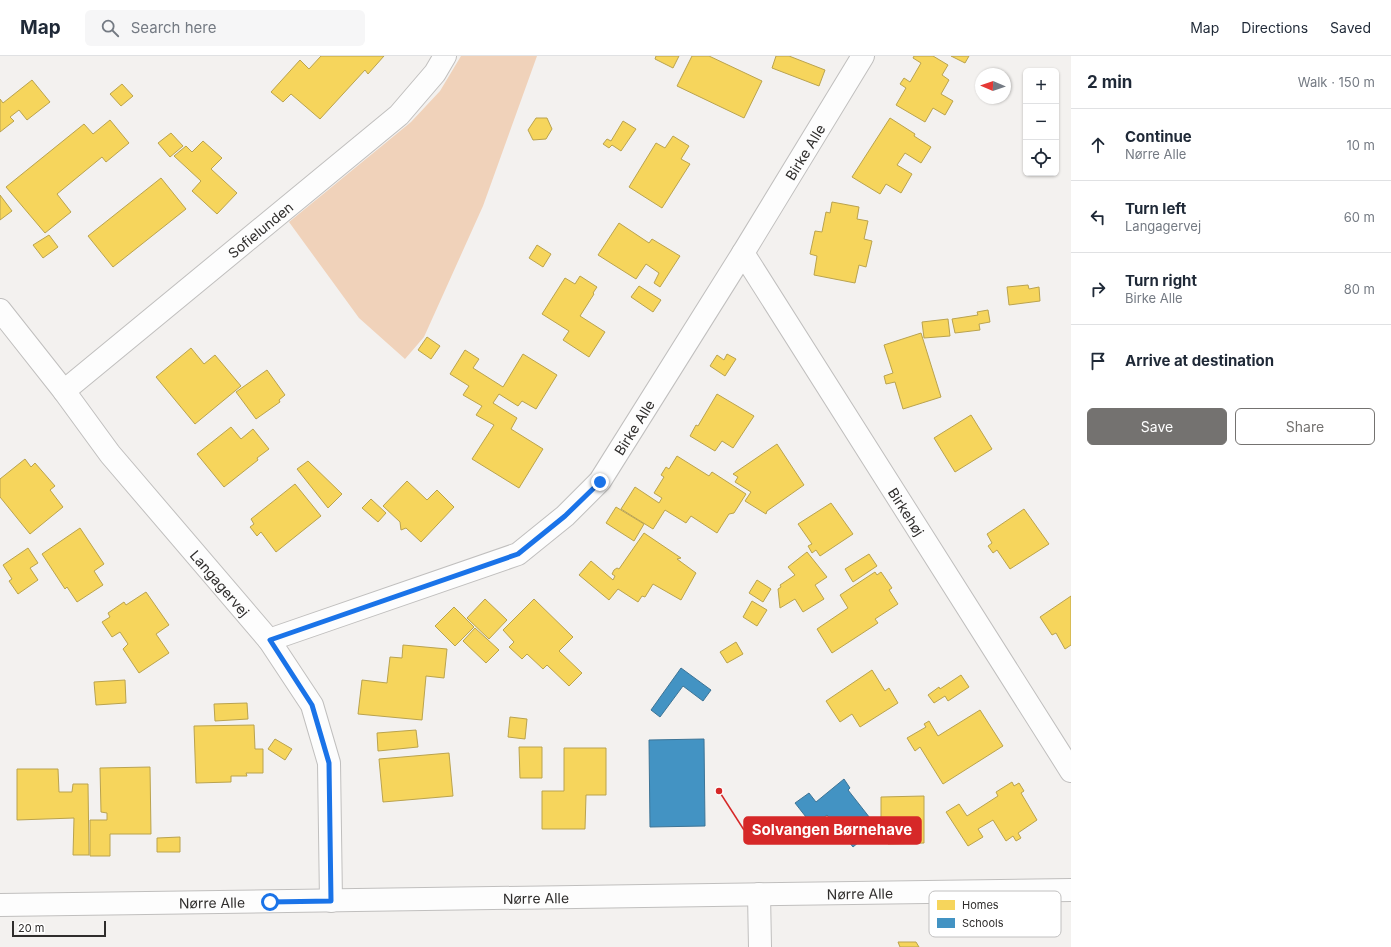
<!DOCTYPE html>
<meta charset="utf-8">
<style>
:root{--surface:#fff;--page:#f6f6f7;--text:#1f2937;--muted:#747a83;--line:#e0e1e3;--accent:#747270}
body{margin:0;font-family:Inter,sans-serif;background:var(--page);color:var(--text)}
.controls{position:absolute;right:12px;top:12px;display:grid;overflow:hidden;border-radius:6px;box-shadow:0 1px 3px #0004}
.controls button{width:36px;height:36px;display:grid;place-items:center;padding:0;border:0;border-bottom:1px solid var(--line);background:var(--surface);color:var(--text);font:20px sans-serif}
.compass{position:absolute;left:975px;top:12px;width:36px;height:36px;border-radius:50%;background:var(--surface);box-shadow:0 1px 3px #0004;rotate:272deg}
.scale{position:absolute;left:12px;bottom:10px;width:94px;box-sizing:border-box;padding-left:4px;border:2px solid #2f2d2c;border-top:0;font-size:11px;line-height:14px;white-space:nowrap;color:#2f2d2c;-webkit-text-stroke:3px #fff;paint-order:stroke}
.stop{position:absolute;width:12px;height:12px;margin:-9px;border:3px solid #1a73e8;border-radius:50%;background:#fff}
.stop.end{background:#1a73e8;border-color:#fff;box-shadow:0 1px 4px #0008}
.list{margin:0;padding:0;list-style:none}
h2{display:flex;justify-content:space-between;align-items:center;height:52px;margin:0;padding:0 16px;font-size:17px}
h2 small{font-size:13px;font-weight:400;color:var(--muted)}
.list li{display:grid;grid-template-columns:26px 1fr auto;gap:12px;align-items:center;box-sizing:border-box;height:72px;padding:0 16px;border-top:1px solid var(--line)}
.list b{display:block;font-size:15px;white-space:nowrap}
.list p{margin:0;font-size:13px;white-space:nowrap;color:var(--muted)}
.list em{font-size:13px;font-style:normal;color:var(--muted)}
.actions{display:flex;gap:8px;padding:12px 16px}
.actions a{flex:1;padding:9px 0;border:1px solid var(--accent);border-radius:6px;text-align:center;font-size:14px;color:var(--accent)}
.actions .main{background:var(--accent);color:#fff}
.icon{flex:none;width:22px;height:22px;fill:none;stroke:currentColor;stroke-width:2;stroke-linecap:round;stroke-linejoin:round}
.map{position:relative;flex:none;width:1071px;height:891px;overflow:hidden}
header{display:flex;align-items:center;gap:24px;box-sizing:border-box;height:56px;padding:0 20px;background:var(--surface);border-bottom:1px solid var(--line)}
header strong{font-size:19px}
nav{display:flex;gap:22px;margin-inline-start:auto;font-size:14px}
.search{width:280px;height:36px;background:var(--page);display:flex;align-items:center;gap:10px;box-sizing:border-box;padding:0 14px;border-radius:6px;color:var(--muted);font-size:15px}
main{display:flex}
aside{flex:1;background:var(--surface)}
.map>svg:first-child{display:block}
.green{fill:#f0d2ba}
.homes{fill:#f6d55c;stroke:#baa34e}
.schools{fill:#4393c3;stroke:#3d7496}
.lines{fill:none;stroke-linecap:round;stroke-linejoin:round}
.minor-casing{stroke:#c0bfbe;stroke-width:24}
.minor{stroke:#fdfdfd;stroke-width:22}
.route{stroke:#1a73e8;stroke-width:5}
.labels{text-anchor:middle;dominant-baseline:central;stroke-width:4;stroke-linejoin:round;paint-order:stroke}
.street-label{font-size:14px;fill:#2f2d2c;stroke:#fff}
.key{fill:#fff;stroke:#c1c0c0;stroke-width:1}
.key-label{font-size:11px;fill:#2f2d2c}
.leader{fill:none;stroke:#d62828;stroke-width:1.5}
.callout-dot{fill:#d62828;stroke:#fff;stroke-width:1.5}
.callout{fill:#d62828;stroke:#d62828;stroke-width:1.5}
.callout-label{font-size:15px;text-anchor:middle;font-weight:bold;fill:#fff}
</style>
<header>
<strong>Map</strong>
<div class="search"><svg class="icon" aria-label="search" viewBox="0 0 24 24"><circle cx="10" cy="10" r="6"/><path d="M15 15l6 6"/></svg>Search here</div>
<nav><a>Map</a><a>Directions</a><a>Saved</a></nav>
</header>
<main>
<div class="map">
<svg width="1071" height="891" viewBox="0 0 1071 891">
<rect width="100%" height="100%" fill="#f3f1ef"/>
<polygon class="green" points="461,0 537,0 483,150 424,281 405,303 359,262 289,166 411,66 440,35"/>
<g class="homes">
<polygon points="321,0 384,0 368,18 365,14 320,63 291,38 283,46 271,36 300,4 309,13"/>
<polygon points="656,0 679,0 673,12 655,3"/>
<polygon points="692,0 709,0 762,25 744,62 677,30"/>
<polygon points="776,0 789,0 825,14 819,30 772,12"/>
<polygon points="914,0 933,0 948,9 942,19 949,24 941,38 953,45 945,59 933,52 925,66 896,49 906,32 900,28 904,22 910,26 921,7 913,2"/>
<polygon points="951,0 969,0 965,7"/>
<polygon points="32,24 50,46 27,64 19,54 10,61 14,65 0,76 0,43 3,47"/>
<polygon points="122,28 133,40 121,50 110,38"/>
<polygon points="536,62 547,62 552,73 546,83 533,84 528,74"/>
<polygon points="890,62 915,78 914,80 931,91 921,107 905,97 897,109 912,118 901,137 886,128 880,138 852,121"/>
<polygon points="110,64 129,87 106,106 102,101 57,138 71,156 45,177 6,131 84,68 93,78"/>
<polygon points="623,65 636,73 621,95 612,89 609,92 603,88 607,83 611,85"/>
<polygon points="171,77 183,90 170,101 158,87"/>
<polygon points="673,80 689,90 681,103 690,108 662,152 629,131 656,87 665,92"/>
<polygon points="203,85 222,102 211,113 237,137 217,158 192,135 201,125 174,100 186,90 192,96"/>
<polygon points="161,122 186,153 113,211 88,180"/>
<polygon points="0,139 12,155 0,164"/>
<polygon points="832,146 859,151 857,163 868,165 864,183 872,185 866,211 859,209 855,227 814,219 817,200 810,198 815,175 822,176 826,156 830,157"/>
<polygon points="619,167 649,187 652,183 680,200 660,231 654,227 659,217 646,208 636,223 598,199"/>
<polygon points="49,179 58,191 43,202 33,189"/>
<polygon points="537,189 551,198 543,211 529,202"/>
<polygon points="580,220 597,231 593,237 594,238 580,260 605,276 589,301 563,284 569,275 542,258 565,222 575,228"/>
<polygon points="1028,229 1029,233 1039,231 1040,245 1009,249 1007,231"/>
<polygon points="639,230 661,244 653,256 631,241"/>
<polygon points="988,254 990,266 979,268 980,274 955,277 952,263 978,259 977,256"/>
<polygon points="948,263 950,280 924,282 922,266"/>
<polygon points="921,277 941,341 903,353 895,326 886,328 884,320 893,317 884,289"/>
<polygon points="427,281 440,290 431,303 418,294"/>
<polygon points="191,292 204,308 215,299 241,330 195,368 156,321"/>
<polygon points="465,294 479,303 473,312 503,331 523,298 557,319 536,353 522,345 518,350 499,338 493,347 517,362 511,373 543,393 519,432 472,403 494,369 476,359 482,350 463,339 469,330 450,318"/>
<polygon points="727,298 736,303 725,320 710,310 717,299 724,304"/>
<polygon points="267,314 285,339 279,344 280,346 256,363 236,336"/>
<polygon points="717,338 754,360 733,392 722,385 715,395 690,380 696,369 698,370"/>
<polygon points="971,359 992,393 955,416 934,382"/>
<polygon points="231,371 241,383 253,373 269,393 257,402 258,404 224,431 197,398"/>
<polygon points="777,388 804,429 767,455 766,458 745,445 751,436 735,426 738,421 733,418"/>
<polygon points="677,400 709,420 712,416 746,438 734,457 729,458 717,477 691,460 686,467 665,454 653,473 621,453 635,431 659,447 662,442 654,437 664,421 661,419 666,411 669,413"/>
<polygon points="25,403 31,411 35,407 55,430 50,434 63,451 30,478 0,441 0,423"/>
<polygon points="308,405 342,438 328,452 297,413"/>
<polygon points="407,425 427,444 437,434 454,451 421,486 406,472 401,474 400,466 383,450"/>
<polygon points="295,428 321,460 276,496 261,476 257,480 250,471 254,468 251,463"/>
<polygon points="371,443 386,457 378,466 362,452"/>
<polygon points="831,447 853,478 820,500 816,494 812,497 808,490 812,488 798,468"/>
<polygon points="616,451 644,468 634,485 606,467"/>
<polygon points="1024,453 1049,488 1010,513 997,494 993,497 988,490 992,487 987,478"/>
<polygon points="80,472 104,508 94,515 103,529 77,546 67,531 65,533 42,498"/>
<polygon points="644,477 681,502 677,503 696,517 681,544 653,528 645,541 642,540 638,546 618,533 609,544 579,519 591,505 613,524 615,520 612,518 614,514 617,512 619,513"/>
<polygon points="28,492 38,507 30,512 38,524 18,538 9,525 12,523 3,509"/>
<polygon points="807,496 827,521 815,529 824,543 803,556 795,543 780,552 778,533 781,531 780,529 795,519 788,511"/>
<polygon points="869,498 877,510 853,526 845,513"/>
<polygon points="875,516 877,519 881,516 892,532 889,534 898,548 875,563 878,567 832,597 817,573 848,552 840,539"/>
<polygon points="757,524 771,533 763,546 749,537"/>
<polygon points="146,536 169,569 156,578 169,597 139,617 123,593 128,588 120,576 112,581 102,566 110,561 108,557 124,546 126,549"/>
<polygon points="1071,540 1071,589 1065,593 1056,577 1052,579 1040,561"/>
<polygon points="485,543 507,564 489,583 467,562"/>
<polygon points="534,543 573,581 559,595 582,617 569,630 547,609 543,613 527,598 522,603 509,591 514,586 503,574"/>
<polygon points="752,545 767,554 757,570 743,561"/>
<polygon points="454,551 474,571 455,590 435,570"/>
<polygon points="475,572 499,594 486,607 463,585"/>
<polygon points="736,586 743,598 727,607 720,596"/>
<polygon points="403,589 447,593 444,622 426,620 422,664 358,658 362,624 387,627 390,601 402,602"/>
<polygon points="872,614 885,635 889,632 898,647 860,671 852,658 840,666 826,645"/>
<polygon points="961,619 969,631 948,645 945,640 934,647 928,639 939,631 940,633"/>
<polygon points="125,624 126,647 96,649 94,626"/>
<polygon points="247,647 248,663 215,665 214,648"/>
<polygon points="980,654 1003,690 943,728 920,691 915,695 907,682 926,671 924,668 929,665 938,680"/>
<polygon points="510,661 527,663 525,683 508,681"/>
<polygon points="254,669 255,693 263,693 263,717 246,717 247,720 231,720 231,726 196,727 194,670"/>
<polygon points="416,674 418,691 378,695 377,677"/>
<polygon points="275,683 292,693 285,704 268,693"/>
<polygon points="519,691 542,691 542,722 520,722"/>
<polygon points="564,692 606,692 606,739 586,739 585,773 542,773 542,735 564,735"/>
<polygon points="449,697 453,740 383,746 379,703"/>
<polygon points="150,711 151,778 110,778 110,800 90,800 90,764 107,764 107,757 101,756 100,712"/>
<polygon points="17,713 58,713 59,736 72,736 73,728 88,728 89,799 73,799 74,762 17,764"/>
<polygon points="1012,726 1014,730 1019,727 1024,735 1021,737 1037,764 1018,777 1021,782 1016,785 1013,780 1006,785 993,764 978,773 983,781 968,790 946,756 959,748 967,760 998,740 996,736"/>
<polygon points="924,740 924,787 888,788 888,763 881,764 881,741"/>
<polygon points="180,781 180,796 157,796 157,782"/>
<polygon points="898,886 916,886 919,891 900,891"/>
</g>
<g class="schools">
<polygon points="681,612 711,634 703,645 683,630 660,661 651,654"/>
<polygon points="704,683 705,770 650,771 649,684"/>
<polygon points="844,723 850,732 848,734 877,771 853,791 827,759 813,770 795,747 809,737 816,746"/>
</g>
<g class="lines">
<g class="minor-casing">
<g id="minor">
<path id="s1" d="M743,197L1071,715"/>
<path id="s2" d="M0,254L64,335L110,398L269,584L312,649L329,707L331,845"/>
<path id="s3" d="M64,335L399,59L435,17L445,0"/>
<path id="s4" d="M269,584L518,498L565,460L600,425L743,197L863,0"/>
<polyline points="759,838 760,891"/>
<path id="s5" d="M0,849L1071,834"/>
</g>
</g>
<use href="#minor" class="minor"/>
</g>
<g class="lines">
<polyline class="route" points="270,846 331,845 329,707 312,649 270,584 518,498 565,460 600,426"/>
</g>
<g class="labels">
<g class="street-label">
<text stroke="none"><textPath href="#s4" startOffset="761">Birke Alle</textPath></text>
<text stroke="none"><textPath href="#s3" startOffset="254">Sofielunden</textPath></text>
<text stroke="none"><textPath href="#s4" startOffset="437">Birke Alle</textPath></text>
<text stroke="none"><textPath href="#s1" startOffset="306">Birkehøj</textPath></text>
<text stroke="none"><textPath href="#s2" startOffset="351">Langagervej</textPath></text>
<text stroke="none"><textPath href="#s5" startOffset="860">Nørre Alle</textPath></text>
<text stroke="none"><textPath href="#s5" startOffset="536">Nørre Alle</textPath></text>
<text stroke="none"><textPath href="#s5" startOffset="212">Nørre Alle</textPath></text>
</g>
</g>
<rect x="929" y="835" width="132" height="46" rx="6" class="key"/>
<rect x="937" y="844" width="18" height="10" fill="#f6d55c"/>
<rect x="937" y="862" width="18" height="10" fill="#4393c3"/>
<g class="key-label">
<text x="962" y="853">Homes</text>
<text x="962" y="871">Schools</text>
</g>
<path class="leader" d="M719 735L744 774"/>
<circle class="callout-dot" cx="719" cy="735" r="4"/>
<rect class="callout" x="744" y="761" width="177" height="27" rx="4"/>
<g class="callout-label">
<text x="832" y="779">Solvangen Børnehave</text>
</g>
</svg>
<div class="controls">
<button>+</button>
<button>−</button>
<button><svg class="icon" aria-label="locate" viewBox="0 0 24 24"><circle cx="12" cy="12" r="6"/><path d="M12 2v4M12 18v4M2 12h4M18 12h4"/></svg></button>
</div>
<svg class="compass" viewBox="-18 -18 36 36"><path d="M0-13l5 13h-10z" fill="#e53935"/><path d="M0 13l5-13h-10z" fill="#747a83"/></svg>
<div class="scale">20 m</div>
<div class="stop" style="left:270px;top:846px"></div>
<div class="stop end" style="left:600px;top:426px"></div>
</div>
<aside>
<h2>2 min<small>Walk · 150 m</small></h2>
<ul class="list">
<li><svg class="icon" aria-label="ahead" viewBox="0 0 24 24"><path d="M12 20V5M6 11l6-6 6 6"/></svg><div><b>Continue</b><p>Nørre Alle</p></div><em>10 m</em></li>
<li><svg class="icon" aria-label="left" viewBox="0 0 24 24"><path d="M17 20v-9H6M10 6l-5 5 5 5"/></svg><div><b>Turn left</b><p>Langagervej</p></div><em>60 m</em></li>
<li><svg class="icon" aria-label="right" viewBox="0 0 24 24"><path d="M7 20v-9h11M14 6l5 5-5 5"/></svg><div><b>Turn right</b><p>Birke Alle</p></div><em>80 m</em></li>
<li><svg class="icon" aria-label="arrive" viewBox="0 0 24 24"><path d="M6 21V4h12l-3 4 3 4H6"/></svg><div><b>Arrive at destination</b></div></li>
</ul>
<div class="actions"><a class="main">Save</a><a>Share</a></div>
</aside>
</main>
